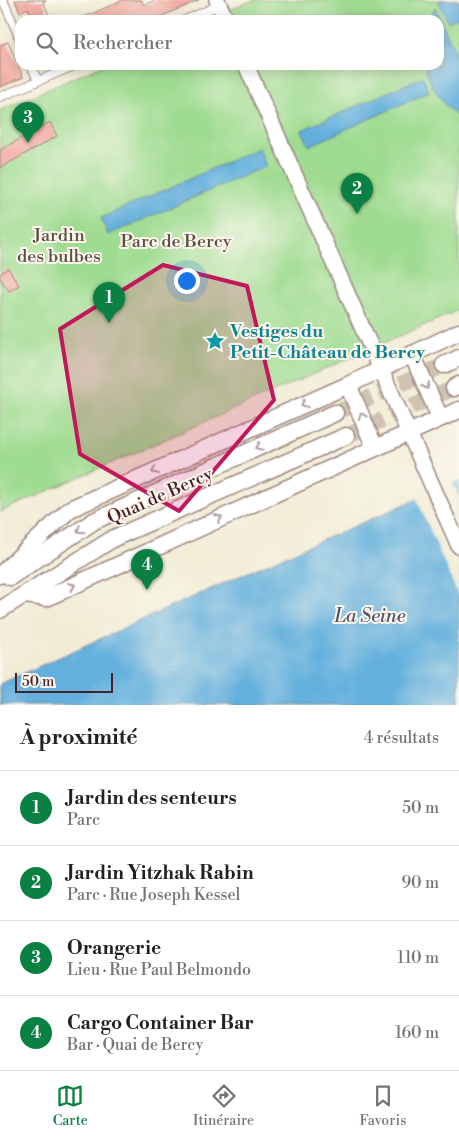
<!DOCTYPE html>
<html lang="fr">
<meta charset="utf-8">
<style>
:root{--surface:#fff;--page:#f6f6f6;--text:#202124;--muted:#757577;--line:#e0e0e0;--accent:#0b8043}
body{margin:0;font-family:"Libre Bodoni",serif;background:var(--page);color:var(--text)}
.scale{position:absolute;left:15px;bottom:12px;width:98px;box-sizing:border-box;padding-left:5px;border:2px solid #4a1f2b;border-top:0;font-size:14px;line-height:18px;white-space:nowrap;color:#4a1f2b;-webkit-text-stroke:4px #fbf7ec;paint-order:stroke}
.you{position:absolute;left:186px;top:280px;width:18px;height:18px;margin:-12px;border:4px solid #fff;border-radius:50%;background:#1a73e8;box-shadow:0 0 0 8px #1a73e833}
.badge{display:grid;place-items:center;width:32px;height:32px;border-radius:50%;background:var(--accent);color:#fff;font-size:16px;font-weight:700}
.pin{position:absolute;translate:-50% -41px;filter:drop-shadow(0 1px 2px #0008)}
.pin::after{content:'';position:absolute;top:26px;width:18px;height:15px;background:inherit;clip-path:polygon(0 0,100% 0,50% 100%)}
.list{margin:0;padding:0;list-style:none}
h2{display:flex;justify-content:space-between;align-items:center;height:65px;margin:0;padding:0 20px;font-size:21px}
h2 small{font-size:16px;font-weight:400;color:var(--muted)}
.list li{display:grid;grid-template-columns:32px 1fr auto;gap:15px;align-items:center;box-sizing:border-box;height:75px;padding:0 20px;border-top:1px solid var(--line)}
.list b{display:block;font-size:19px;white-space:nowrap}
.list p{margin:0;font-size:16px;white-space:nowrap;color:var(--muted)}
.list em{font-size:16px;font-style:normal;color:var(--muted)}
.icon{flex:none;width:28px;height:28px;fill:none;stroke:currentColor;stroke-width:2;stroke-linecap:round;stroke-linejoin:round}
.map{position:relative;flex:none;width:459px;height:705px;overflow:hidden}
.search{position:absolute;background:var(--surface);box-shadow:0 2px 12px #0003;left:15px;right:15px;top:15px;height:55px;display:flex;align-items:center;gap:12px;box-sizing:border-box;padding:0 18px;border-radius:15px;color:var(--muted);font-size:19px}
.sheet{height:365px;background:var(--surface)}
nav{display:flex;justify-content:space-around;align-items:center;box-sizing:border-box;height:70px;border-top:1px solid var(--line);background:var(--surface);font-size:14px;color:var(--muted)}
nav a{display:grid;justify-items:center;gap:2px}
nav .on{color:var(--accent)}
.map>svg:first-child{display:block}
.green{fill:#9fdc91;stroke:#747e5e}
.water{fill:#64b0dd;stroke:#576884}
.pier{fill:#f1ecd5}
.building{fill:#ef9e95}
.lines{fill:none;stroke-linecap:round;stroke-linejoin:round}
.primary-tunnel{stroke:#d0c3b3;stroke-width:16;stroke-dasharray:16 8;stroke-linecap:butt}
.pedestrian-casing{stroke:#9e8680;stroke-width:10}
.secondary-casing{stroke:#9e8680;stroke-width:18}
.primary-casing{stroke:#9e8680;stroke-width:19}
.pedestrian{stroke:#fff;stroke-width:8}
.secondary{stroke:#fff;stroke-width:15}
.primary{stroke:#fff;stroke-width:16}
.oneway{stroke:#ae9aa0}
.marked{fill:#c2185b;fill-opacity:0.2;stroke:#c2185b;stroke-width:4;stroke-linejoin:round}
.labels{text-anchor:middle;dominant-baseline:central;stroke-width:4;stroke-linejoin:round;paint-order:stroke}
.park-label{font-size:18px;fill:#5f4e44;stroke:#fbf7ec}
.culture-label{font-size:18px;font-weight:bold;fill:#0d838f;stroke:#fbf7ec;text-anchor:start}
.street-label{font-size:18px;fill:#4a1f2b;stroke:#fbf7ec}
.water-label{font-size:19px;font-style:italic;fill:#535269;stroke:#fbf7ec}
</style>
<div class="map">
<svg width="459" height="705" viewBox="0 0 459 705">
<rect width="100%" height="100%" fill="#fbf7ec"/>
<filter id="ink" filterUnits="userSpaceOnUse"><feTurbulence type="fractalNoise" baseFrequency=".02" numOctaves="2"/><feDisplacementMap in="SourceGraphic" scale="10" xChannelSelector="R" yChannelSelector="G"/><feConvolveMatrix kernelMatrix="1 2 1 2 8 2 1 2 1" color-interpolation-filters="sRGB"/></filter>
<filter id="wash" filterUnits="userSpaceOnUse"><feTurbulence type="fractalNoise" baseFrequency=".0096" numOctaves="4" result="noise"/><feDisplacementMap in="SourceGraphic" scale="20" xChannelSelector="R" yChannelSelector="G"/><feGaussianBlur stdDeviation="1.12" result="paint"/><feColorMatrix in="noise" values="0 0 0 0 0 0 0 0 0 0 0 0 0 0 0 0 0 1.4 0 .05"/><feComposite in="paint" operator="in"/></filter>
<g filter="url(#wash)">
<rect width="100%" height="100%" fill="#f1ecd5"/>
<polygon class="green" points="253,0 459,0 459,310 0,512 0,110 103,65 439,65 439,20 205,20"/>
<g class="water">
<polygon points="440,0 459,0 459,17 448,22 439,2"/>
<path d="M435,7L459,61L458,117C441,102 430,87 425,65H439V20H429Z"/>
<polygon points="423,77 429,92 309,146 302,130"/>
<polygon points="259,148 266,166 108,235 101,218"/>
<polygon points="459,481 459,705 0,705 0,684 246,573"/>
</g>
<polygon class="pier" points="452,482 459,497 459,597 416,497"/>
<g id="blocks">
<g class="building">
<polygon points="15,0 46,0 43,1 51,20 33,20 28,8 20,12"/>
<polygon points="123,0 141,0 144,5 156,0 199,0 153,20 77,20"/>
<polygon points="8,42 23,77 0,87 0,45"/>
<polygon points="50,122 57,136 0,168 0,150"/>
<polygon points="8,268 19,285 9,291 0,278 0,274"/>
</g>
</g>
</g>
<g filter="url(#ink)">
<use href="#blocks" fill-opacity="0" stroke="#9e8680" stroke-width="1"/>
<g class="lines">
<g class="primary-tunnel">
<polyline points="335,413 444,365"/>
<polyline points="346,436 454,388"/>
</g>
<g class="pedestrian-casing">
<g id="pedestrian">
<polyline points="3,0 20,39"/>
<polyline points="185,20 215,7"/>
<polyline points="31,65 38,81"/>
<polyline points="0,97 76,65"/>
</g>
</g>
<g class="secondary-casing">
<g id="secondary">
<polyline points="217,0 226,20"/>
<polyline points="246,65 459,546"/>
</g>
</g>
<g class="primary-casing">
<g id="primary">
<polyline points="412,354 440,418"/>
<polyline points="444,365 459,358"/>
<polyline points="348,385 375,448"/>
<polyline points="454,388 459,385"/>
<polyline points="0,575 70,509 348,385 459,332"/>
<polyline points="10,577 94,521 335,413"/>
<polyline points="26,595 46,598 459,410"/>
<polyline points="0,610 114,538 346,436"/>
</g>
</g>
<use href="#pedestrian" class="pedestrian"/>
<use href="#secondary" class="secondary"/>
<use href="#primary" class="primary"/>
</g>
<defs><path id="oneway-chevron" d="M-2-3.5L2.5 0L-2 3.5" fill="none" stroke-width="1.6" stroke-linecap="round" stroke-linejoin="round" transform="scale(1.25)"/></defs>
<g class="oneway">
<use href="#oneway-chevron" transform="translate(426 386) rotate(67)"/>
<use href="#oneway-chevron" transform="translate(304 404) rotate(156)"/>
<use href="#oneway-chevron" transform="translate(362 416) rotate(-113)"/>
<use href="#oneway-chevron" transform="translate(259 447) rotate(156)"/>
<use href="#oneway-chevron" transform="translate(155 471) rotate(156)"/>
<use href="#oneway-chevron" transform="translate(219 518) rotate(-24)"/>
<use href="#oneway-chevron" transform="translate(80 530) rotate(146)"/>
<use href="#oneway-chevron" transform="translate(72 586) rotate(-24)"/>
</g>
</g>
<path class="marked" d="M163,265L247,286L274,400L179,511L80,454L60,329Z"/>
<defs>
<g id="sight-bare" transform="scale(1.5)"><path d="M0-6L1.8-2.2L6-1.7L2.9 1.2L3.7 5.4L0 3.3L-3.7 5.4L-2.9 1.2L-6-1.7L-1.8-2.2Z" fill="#0f9aa8" stroke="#fbf7ec" stroke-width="2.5" paint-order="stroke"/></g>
</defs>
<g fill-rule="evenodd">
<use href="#sight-bare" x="215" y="341"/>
</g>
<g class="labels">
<g class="park-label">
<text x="59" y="235">Jardin<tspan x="59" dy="21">des bulbes</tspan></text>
<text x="176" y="241">Parc de Bercy</text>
</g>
<g class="culture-label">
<text x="230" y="331">Vestiges du<tspan x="230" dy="21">Petit-Château de Bercy</tspan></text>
</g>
<g class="street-label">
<text transform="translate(160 496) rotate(-24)">Quai de Bercy</text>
</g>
<g class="water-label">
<text x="370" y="616">La Seine</text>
</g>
</g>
</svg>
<div class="scale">50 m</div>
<div class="you"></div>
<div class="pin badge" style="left:109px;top:323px">1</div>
<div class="pin badge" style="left:357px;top:214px">2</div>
<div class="pin badge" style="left:28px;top:143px">3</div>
<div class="pin badge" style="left:147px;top:590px">4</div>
<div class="search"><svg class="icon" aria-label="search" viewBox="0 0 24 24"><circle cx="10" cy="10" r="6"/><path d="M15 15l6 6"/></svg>Rechercher</div>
</div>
<section class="sheet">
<h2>À proximité<small>4 résultats</small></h2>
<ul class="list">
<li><span class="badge">1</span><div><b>Jardin des senteurs</b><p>Parc</p></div><em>50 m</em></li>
<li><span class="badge">2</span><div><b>Jardin Yitzhak Rabin</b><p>Parc · Rue Joseph Kessel</p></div><em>90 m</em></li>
<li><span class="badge">3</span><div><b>Orangerie</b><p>Lieu · Rue Paul Belmondo</p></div><em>110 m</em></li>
<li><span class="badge">4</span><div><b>Cargo Container Bar</b><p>Bar · Quai de Bercy</p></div><em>160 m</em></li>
</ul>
</section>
<nav>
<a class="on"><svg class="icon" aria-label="map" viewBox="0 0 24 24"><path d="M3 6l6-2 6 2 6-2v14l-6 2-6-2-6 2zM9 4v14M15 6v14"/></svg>Carte</a>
<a><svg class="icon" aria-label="directions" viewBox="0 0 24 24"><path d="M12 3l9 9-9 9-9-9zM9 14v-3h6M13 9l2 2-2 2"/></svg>Itinéraire</a>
<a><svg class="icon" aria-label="saved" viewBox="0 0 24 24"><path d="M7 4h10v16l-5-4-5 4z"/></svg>Favoris</a>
</nav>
